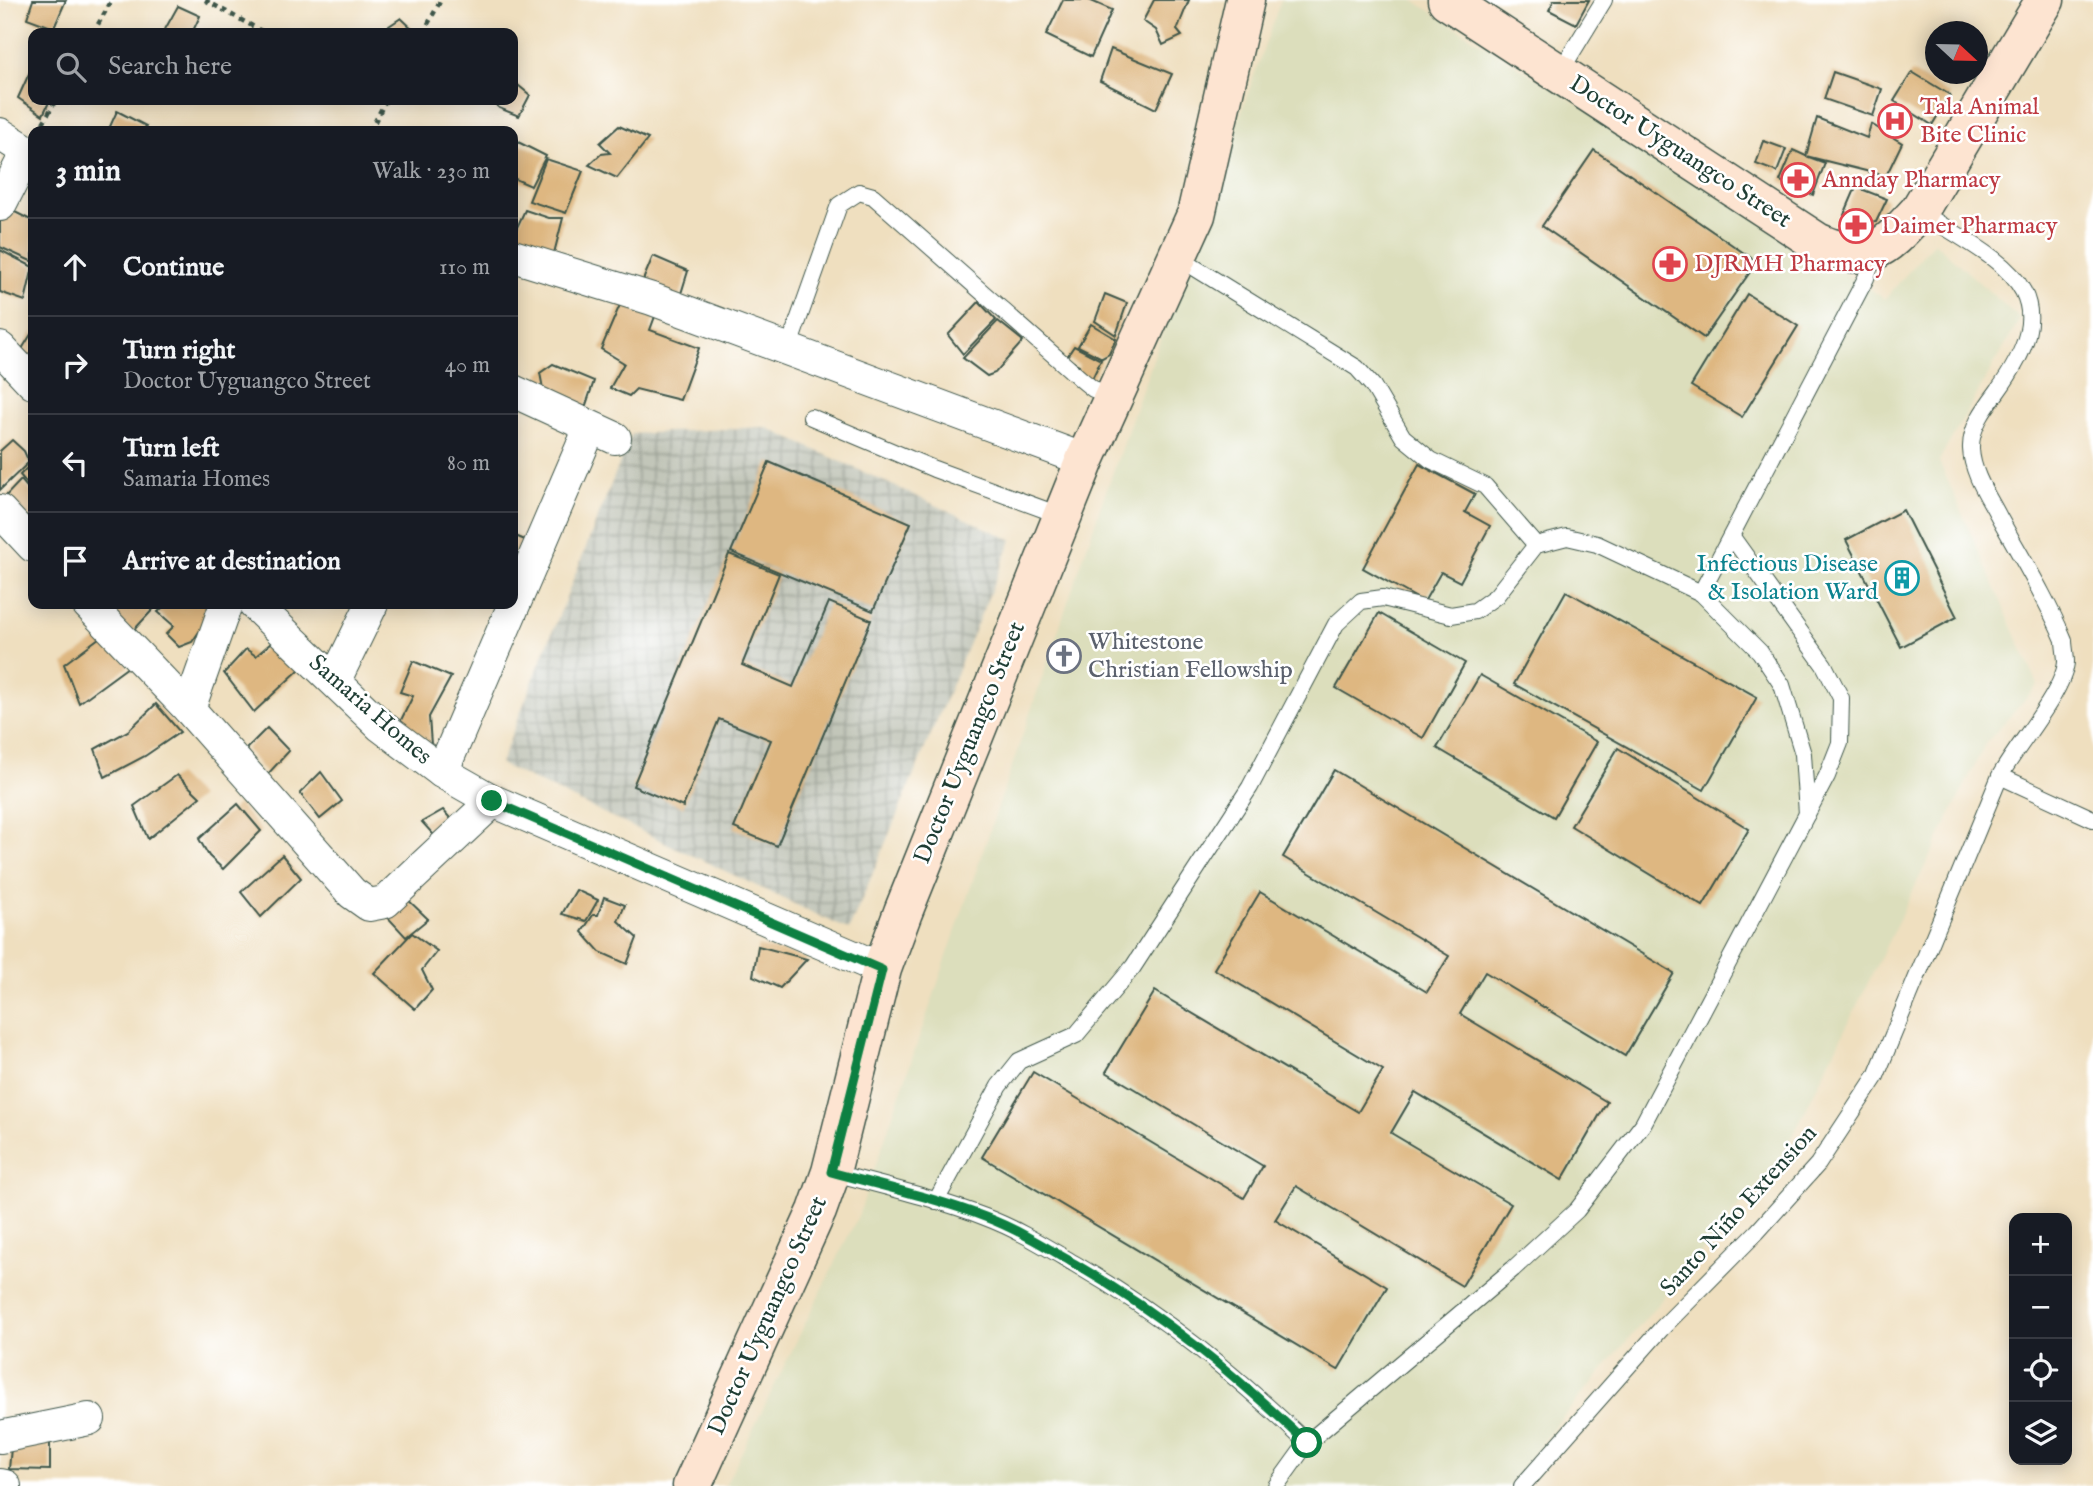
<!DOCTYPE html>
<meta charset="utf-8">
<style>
:root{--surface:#171b24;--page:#242831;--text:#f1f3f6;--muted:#9ea1a6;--line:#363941}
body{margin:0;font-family:"IM FELL English",serif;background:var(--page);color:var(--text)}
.controls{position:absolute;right:21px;bottom:21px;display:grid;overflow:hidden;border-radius:14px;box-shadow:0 4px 18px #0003}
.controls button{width:63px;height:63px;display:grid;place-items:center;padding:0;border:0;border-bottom:2px solid var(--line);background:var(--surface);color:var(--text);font:35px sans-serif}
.compass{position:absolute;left:1925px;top:21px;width:63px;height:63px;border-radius:50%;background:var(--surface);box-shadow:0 4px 18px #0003;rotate:112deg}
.stop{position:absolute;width:21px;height:21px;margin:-16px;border:5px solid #0b8043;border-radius:50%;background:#fff}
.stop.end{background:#0b8043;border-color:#fff;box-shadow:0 2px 7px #0008}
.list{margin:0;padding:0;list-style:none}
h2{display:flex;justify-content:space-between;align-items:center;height:91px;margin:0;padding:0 28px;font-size:30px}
h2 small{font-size:23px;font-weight:400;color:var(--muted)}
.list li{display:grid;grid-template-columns:46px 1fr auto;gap:21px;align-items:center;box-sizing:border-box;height:98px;padding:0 28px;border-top:2px solid var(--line)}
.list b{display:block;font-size:26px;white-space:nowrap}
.list p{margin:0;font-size:23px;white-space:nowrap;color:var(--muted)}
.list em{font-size:23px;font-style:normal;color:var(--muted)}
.icon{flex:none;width:38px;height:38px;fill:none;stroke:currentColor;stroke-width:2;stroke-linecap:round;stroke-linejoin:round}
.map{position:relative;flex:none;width:2093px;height:1486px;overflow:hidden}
.search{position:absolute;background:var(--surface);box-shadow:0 4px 18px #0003;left:28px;top:28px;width:490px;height:77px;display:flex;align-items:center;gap:18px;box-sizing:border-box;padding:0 24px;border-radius:14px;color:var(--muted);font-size:26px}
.panel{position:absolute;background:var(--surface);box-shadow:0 4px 18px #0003;left:28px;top:126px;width:490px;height:483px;border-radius:14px}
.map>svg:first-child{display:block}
.built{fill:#dcdebc}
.industrial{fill:url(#industrial-grid)}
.building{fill:#deb781}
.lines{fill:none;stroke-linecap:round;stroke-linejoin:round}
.lane-casing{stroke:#3e5549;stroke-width:18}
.street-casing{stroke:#3e5549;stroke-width:34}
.secondary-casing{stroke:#3e5549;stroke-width:41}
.path{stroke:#3e5549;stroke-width:4.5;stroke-dasharray:5 5;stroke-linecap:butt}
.lane{stroke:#fff;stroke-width:16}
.street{stroke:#fff;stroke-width:32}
.secondary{stroke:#fde4d1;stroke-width:38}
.route{stroke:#0b8043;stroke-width:9}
.labels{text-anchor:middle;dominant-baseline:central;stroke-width:5;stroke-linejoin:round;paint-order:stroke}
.health-label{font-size:24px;fill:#be3a42;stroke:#fff;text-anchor:start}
.street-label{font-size:24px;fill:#1f3d34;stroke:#fff}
.culture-label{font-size:24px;fill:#0d838f;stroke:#fff;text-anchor:end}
.worship-label{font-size:24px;fill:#5b616d;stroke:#fff;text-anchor:start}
</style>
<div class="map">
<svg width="2093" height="1486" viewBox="0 0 2093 1486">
<defs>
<pattern id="industrial-grid" width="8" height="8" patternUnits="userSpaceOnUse" patternTransform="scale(1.75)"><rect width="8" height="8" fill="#c2c6b9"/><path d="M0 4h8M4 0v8" fill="none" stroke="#9da297"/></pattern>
</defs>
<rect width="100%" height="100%" fill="#fff"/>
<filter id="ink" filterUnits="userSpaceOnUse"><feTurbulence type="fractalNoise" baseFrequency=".0143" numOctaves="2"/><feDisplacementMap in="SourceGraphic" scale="14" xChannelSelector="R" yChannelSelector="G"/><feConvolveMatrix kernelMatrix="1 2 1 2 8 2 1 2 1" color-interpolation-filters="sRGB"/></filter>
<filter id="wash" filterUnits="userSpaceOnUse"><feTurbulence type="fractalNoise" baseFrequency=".00686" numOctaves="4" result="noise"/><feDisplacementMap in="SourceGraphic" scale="28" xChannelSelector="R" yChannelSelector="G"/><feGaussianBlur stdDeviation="1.57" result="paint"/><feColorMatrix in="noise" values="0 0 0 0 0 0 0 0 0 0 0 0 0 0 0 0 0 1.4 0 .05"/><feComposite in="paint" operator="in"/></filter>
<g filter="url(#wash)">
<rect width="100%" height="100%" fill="#efdfbf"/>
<polygon class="built" points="1281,0 1413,0 1885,299 1934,242 2020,319 1939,461 2038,685 1985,744 1784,1154 1533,1453 1509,1486 725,1486 859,1214 1100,508"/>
<polygon class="industrial" points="765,427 1012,540 849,930 500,764 631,434"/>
<g id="blocks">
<g class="building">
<polygon points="33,0 66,0 54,28 27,18"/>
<polygon points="1063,0 1089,0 1112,10 1091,57 1046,35"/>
<polygon points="1154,0 1189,0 1177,30 1182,36 1163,45 1156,30 1143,21"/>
<polygon points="1554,0 1589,0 1576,24 1549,10"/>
<polygon points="178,6 200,16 192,33 163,33"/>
<polygon points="401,18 417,33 380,32"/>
<polygon points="1111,49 1172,74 1156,109 1100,81"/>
<polygon points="33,65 33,100 50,100 43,115 18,98"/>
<polygon points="1833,72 1882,89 1873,116 1824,99"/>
<polygon points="1912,72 1950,95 1932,125 1894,101"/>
<polygon points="513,81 530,95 519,116 499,108 491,100 513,100"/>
<polygon points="117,111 146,126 144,131 108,131"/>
<polygon points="1817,118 1867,138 1871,124 1902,143 1886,176 1806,156 1825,163 1813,195 1780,181 1793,150 1806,156"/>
<polygon points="619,126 648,139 617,178 589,165 601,154 610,153 600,143"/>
<polygon points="516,141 546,156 531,186 513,178"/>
<polygon points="1764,141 1786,149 1777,172 1756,164"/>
<polygon points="1594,150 1757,262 1704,338 1542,226"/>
<polygon points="546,159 583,171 566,213 529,201"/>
<polygon points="1856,187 1887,199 1876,222 1862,224 1844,215"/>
<polygon points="9,209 33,221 33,262 0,247 0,222"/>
<polygon points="525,210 549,218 563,218 551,265 513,260 513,236"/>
<polygon points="0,250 33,267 25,301 0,292"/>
<polygon points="653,256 688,271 675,313 636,297"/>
<polygon points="1105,294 1127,303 1116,335 1095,321"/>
<polygon points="1747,294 1798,326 1742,417 1691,386"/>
<polygon points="622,300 657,311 650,330 699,348 680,400 636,389 629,396 610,388 624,363 601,349"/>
<polygon points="979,302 996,320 963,354 948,335"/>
<polygon points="998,321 1023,341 995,373 987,376 963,358"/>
<polygon points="1091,324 1116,339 1109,354 1102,358 1078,346"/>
<polygon points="33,331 33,379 14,362"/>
<polygon points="1074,346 1101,360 1091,381 1077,373 1079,365 1066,358"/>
<polygon points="553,364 594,381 584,411 544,394 540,373"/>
<polygon points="12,440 24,451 29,462 0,490 0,451"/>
<polygon points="33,462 33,491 20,475"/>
<polygon points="769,462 911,523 873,611 731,552"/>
<polygon points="1419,464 1475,494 1465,512 1490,526 1460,582 1441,572 1424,602 1363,568"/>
<polygon points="21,480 33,494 33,550 0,502"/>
<polygon points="1903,510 1957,617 1901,647 1846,540"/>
<polygon points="513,535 537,545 513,572"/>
<polygon points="729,554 779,574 742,665 793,687 829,602 871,620 777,846 734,828 771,740 719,719 683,807 633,786"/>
<polygon points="1566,591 1757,697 1704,790 1514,684"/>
<polygon points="112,604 158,604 132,632 108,607"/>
<polygon points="166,604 218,604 192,642 179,647 166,634 174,626 158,612"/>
<polygon points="1379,613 1465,663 1423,738 1336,688"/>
<polygon points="107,632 128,667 79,703 64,664"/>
<polygon points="272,642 300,669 254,712 224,673 246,649 256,656"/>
<polygon points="413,661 451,677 429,717 432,758 397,728 413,696 400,692"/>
<polygon points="1480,675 1597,742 1554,817 1437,748"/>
<polygon points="156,704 180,732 145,756 105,777 95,749 128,731"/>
<polygon points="267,728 289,751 267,775 246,749"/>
<polygon points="1618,748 1749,829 1703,906 1571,826"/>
<polygon points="1334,770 1674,973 1625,1056 1485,972 1460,1014 1607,1102 1562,1180 1415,1092 1391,1133 1511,1204 1462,1286 1296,1186 1275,1220 1387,1287 1338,1370 982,1157 1033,1072 1244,1198 1263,1166 1106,1072 1155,991 1358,1112 1383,1070 1214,969 1260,892 1427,992 1449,956 1283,857"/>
<polygon points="321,772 342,801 320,819 300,793"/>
<polygon points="177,775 200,797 148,839 134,806"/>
<polygon points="238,804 261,831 223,869 209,856 199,839"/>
<polygon points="443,810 456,825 441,843 422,822"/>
<polygon points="282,855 301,878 261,917 241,892"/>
<polygon points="576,890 598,900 586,921 562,914"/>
<polygon points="402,894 428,919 406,937 381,910"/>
<polygon points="604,897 625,905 618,921 637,938 627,964 600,952 582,932 593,915 598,915"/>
<polygon points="412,933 437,951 422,970 432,990 415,1009 374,973"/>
<polygon points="758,946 807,959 780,988 753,976"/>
<polygon points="50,1435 50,1470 9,1469 12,1438"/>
</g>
</g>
</g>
<g filter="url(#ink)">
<use href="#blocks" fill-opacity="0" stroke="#3e5549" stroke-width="2"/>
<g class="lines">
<g class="lane-casing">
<g id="lane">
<polyline points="1560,72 1604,0"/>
<polyline points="1179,258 1357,368 1373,386 1403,437 1431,460 1485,486 1536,545"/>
<polyline points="788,349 839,205 859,192 873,196 1082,380 1093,389 1113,395"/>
<polyline points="811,417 934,469 1062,516"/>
<polyline points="1701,593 1866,278 1874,253"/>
<polyline points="2000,776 2093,819"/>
<path d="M831,1172C882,1186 936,1198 985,1217C1017,1229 1046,1247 1075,1264C1166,1317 1231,1371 1307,1443"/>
<polyline points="936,1201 999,1086 1019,1061 1076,1035 1133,967 1250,787 1336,624 1361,601 1383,598 1451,615 1475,611 1496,596 1536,545 1567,537 1597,544 1701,593 1760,652 1782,685 1803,754 1807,814"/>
<polyline points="1276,1486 1307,1443 1513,1269 1577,1210 1643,1124 1827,776 1840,743 1841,698 1824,665 1732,537"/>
<path d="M1522,1486L1661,1329L1757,1232L1818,1164L1876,1076L2000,776C2016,746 2064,692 2066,662C2066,655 2064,647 2064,640C2046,597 2021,557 1999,517C1988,496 1972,473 1971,449C1970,428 1985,408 1997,392C2073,288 2002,264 1919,211"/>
</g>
</g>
<g class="street-casing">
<g id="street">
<polyline points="0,134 33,155"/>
<polyline points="0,205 27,152"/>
<polyline points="513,256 652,299 1085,460"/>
<polyline points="0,348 33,383"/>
<polyline points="513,391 615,438"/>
<polyline points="0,511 33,546"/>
<polyline points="88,604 189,709 352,893 369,905 385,902 493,801"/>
<polyline points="254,604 381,726 442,772 493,801 882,969"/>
<polyline points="335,680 372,604"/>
<polyline points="189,709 226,604"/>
<polyline points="442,772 590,428"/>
<polyline points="0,1437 89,1419"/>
<polyline points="0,1485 5,1486"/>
</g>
</g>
<g class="secondary-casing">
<g id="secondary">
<path d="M1447,0L1817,242C1870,266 1883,250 1919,211L2045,0"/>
<polyline points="692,1486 817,1211 831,1172 882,969 903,912 1085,460 1196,215 1245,0"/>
</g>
</g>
<g class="path">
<polyline points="205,0 265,33"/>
<polyline points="93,33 112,0"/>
<polyline points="423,33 441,0"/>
<polyline points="43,123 56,100"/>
<polyline points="370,131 386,100"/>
</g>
<use href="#lane" class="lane"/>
<use href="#street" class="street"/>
<use href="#secondary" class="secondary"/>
</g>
</g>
<g class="lines" filter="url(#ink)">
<path class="route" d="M492,801L882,970L831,1172C882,1186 936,1198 985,1217C1017,1229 1046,1247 1075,1264C1166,1317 1231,1371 1307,1443"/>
</g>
<defs>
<g id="hospital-ring" transform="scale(1.75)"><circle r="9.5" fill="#fff" stroke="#e0444e" stroke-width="1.5"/><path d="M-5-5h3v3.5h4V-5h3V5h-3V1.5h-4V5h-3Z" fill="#e0444e"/></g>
<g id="pharmacy-ring" transform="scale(1.75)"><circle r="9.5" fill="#fff" stroke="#e0444e" stroke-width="1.5"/><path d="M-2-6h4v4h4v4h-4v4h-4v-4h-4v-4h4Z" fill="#e0444e"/></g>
<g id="building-ring" transform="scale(1.75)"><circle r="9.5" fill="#fff" stroke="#0f9aa8" stroke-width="1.5"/><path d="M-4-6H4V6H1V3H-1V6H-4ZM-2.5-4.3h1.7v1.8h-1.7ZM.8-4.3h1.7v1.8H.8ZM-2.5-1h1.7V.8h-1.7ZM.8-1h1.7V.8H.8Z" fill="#0f9aa8"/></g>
<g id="church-ring" transform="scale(1.75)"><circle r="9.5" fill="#fff" stroke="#6b7280" stroke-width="1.5"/><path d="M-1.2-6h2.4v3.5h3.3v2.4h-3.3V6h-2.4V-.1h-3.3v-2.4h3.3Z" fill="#6b7280"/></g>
</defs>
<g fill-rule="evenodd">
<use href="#hospital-ring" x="1895" y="121"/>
<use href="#pharmacy-ring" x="1798" y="180"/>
<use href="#pharmacy-ring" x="1856" y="226"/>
<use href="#pharmacy-ring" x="1670" y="264"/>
<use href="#building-ring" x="1902" y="578"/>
<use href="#church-ring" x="1064" y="656"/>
</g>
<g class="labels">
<g class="health-label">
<text x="1920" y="107">Tala Animal<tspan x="1920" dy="28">Bite Clinic</tspan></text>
<text x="1822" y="180">Annday Pharmacy</text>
<text x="1881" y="226">Daimer Pharmacy</text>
<text x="1694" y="264">DJRMH Pharmacy</text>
</g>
<g class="street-label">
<text transform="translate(1680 152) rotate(33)">Doctor Uyguangco Street</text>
<text transform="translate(370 710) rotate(41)">Samaria Homes</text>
<text transform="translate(970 743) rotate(-68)">Doctor Uyguangco Street</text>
<text transform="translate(1739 1211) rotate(-48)">Santo Niño Extension</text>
<text transform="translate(768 1316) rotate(-66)">Doctor Uyguangco Street</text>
</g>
<g class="culture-label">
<text x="1878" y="564">Infectious Disease<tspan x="1878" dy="28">&amp; Isolation Ward</tspan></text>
</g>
<g class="worship-label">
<text x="1088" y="642">Whitestone<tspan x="1088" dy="28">Christian Fellowship</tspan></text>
</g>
</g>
</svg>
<div class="controls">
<button>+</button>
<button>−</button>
<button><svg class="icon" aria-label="locate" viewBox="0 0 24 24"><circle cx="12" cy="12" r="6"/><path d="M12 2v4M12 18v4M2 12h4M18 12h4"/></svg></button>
<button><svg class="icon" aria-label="layers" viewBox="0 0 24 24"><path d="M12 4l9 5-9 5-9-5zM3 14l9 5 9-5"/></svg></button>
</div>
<svg class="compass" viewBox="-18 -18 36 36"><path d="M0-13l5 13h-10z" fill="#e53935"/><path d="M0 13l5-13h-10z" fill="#9ea1a6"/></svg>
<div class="stop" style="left:1307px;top:1443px"></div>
<div class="stop end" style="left:492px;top:801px"></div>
<div class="search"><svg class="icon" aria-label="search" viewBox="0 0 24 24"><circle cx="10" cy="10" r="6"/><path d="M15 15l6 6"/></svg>Search here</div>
<section class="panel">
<h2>3 min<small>Walk · 230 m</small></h2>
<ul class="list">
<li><svg class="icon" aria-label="ahead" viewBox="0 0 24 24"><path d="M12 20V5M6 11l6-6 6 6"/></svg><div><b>Continue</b></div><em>110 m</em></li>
<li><svg class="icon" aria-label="right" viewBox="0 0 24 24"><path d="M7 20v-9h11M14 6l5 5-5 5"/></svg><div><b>Turn right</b><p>Doctor Uyguangco Street</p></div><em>40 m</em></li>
<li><svg class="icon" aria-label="left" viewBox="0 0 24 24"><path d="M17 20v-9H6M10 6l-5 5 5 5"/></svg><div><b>Turn left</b><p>Samaria Homes</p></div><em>80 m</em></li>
<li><svg class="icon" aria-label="arrive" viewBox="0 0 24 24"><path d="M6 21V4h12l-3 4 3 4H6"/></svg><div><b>Arrive at destination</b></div></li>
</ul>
</section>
</div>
